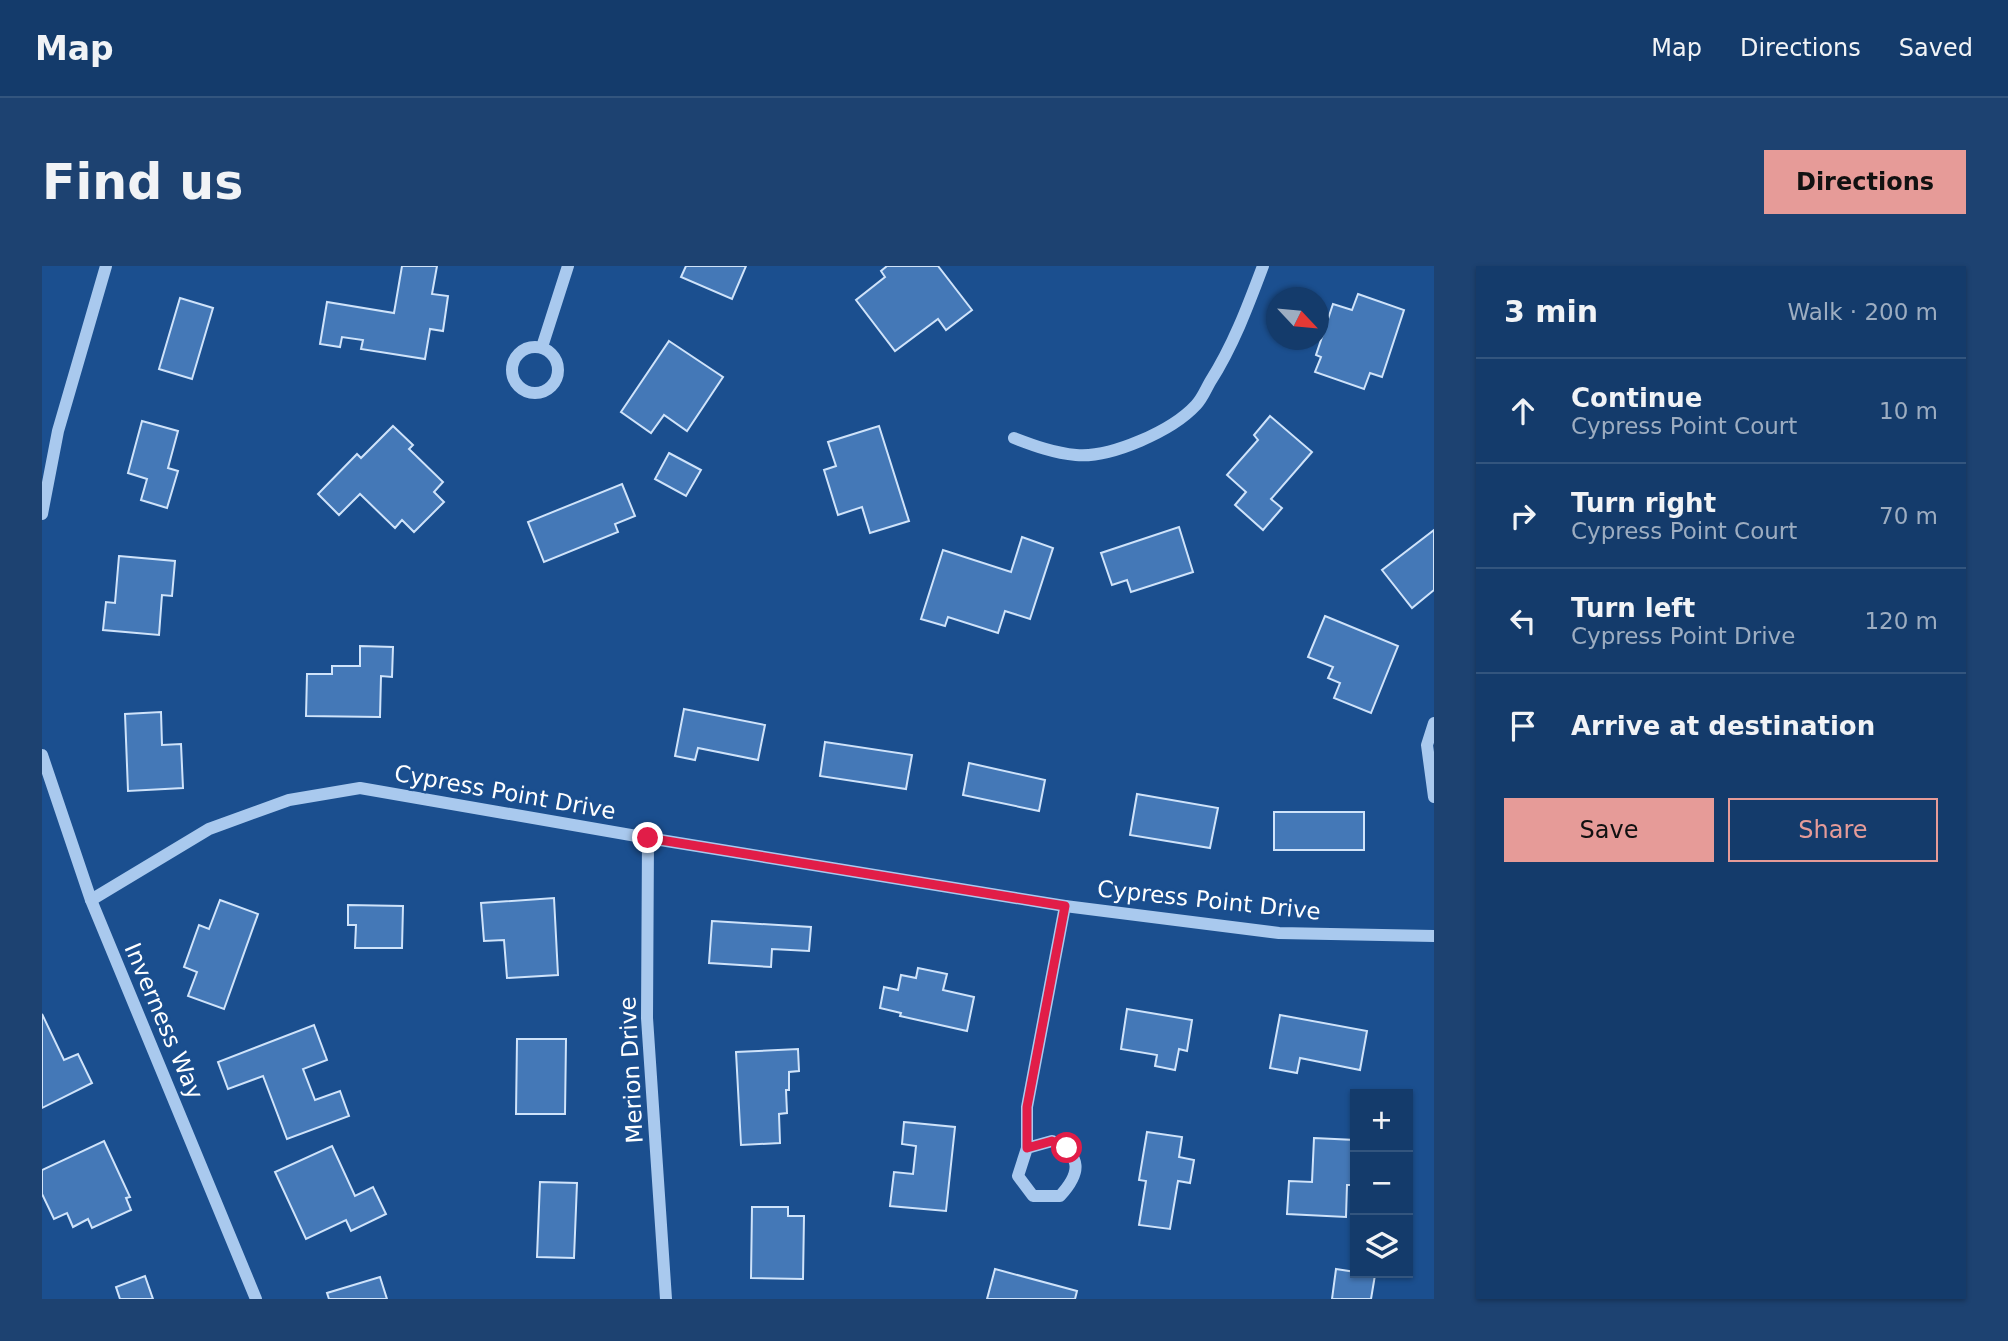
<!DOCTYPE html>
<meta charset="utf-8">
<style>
:root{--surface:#143b6b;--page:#1d4271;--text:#f1f3f6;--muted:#9dadc1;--line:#33557e;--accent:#e69b98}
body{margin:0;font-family:"DejaVu Sans",sans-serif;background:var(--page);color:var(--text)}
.controls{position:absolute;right:21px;bottom:21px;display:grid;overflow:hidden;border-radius:0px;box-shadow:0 2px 5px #0004}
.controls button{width:63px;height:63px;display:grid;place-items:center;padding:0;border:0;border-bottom:2px solid var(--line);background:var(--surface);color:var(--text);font:35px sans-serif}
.compass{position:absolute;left:1224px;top:21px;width:63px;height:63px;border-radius:50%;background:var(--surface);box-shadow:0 2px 5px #0004;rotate:116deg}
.stop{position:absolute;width:21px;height:21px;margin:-16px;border:5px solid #e11d48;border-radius:50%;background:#fff}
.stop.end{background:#e11d48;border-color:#fff;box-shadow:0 2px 7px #0008}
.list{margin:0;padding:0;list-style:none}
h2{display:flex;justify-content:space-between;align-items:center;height:91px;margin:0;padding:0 28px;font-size:30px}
h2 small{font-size:23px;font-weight:400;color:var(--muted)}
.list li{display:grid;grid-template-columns:46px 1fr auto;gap:21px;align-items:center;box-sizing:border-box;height:105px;padding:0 28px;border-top:2px solid var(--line)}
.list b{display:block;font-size:26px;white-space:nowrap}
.list p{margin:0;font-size:23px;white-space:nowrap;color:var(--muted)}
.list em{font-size:23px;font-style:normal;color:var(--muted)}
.actions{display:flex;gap:14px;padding:21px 28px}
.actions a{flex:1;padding:16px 0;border:2px solid var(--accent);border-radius:0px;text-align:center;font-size:24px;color:var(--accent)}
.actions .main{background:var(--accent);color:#111}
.icon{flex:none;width:38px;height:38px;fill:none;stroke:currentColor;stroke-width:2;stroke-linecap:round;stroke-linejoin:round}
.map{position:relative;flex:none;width:1392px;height:1033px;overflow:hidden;border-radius:0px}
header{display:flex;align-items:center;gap:42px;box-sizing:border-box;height:98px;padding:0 35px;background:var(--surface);border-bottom:2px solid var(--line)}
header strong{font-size:33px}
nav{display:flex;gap:38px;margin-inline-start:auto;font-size:24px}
.intro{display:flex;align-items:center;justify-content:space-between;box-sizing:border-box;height:168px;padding:0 42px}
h1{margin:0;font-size:49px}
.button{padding:18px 32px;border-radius:0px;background:var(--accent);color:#111;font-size:24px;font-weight:700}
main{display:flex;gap:42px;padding:0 42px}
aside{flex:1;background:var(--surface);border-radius:0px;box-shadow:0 2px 5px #0004}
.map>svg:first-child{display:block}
.building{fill:#4478b7;stroke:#cfe3fa;stroke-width:2}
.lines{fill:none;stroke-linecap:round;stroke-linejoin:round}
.minor{stroke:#a9c9ee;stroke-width:12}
.route{stroke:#e11d48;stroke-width:9}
.labels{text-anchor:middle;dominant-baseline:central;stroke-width:5;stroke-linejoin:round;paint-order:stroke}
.street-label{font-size:23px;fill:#fff;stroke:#1b4f8f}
</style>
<header>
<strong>Map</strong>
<nav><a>Map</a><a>Directions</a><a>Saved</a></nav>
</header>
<div class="intro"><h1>Find us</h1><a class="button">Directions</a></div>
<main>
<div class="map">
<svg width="1392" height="1033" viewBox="0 0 1392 1033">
<rect width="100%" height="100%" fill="#1b4f8f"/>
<g class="building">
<polygon points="360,0 395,0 390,28 406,30 401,65 388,63 383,93 319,83 321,74 300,71 298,81 278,78 285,36 352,47"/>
<polygon points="644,0 704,0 690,33 639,11"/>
<polygon points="845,0 896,0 930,44 904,64 896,53 853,85 814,34 843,11 839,5"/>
<polygon points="1316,28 1362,44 1340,111 1328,107 1322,123 1273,106 1279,91 1274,89 1291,38 1310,44"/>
<polygon points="138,32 171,42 150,113 117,103"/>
<polygon points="627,75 681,111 645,165 622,149 609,167 579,146"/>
<polygon points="1228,150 1270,186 1229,233 1240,242 1221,264 1193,239 1204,226 1185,209 1216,174 1212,169"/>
<polygon points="100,155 136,165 126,202 136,205 125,242 99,234 105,213 86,207"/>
<polygon points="351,160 371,179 367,183 401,216 392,226 402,236 372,266 360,254 353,262 318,228 297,249 276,228 315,188 319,192"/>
<polygon points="837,160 867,255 828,267 820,241 796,249 782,204 794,200 786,176"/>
<polygon points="627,187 659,204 644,230 613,213"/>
<polygon points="580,218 593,250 573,258 576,266 502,296 486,256"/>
<polygon points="1137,261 1151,306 1089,326 1085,314 1070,319 1059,287"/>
<polygon points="1392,264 1392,324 1370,342 1340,304"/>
<polygon points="980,271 1011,282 988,353 963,345 956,367 906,351 903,360 879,353 901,284 969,306"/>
<polygon points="77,290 133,295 130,330 120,329 117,369 61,364 64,336 73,337"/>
<polygon points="1283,350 1356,380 1329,447 1292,432 1298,417 1286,412 1291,401 1266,391"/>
<polygon points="318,380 351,381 350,411 339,410 338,451 264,450 265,408 290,408 290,400 318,400"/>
<polygon points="642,443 723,459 716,494 656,482 653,494 633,490"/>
<polygon points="119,446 120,479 139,478 141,522 86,525 83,448"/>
<polygon points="783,476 870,489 864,523 778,510"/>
<polygon points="927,497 1003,514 997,545 921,529"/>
<polygon points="1095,528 1176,542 1168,582 1088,569"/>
<rect x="1232" y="546" width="90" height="38"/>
<polygon points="512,632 516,709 465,712 462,674 442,675 439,637"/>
<polygon points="178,634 216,648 182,743 146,730 155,706 142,701 157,659 167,663"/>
<polygon points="306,639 361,640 360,682 313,682 314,659 306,659"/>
<polygon points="670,655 769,661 767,685 730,683 729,701 667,697"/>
<polygon points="876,702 905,708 901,724 932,731 925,765 858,750 859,747 838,742 842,721 856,724 859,709 874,712"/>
<polygon points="1085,743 1150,754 1145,785 1137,783 1133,804 1113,800 1115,789 1079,783"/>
<polygon points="0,748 22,794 36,788 50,817 0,842"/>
<polygon points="1238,749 1325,765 1318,804 1258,792 1255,807 1228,802"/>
<polygon points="272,759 285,794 261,803 273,834 298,825 307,850 245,873 221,810 186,823 176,796"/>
<polygon points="475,773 524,773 523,848 474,848"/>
<polygon points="756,783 757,805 747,806 747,824 744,824 745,847 737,848 738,877 699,879 694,786"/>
<polygon points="862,856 913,861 904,945 848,940 852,906 871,908 874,880 860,878"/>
<polygon points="1105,866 1140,871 1137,891 1152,894 1148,917 1136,915 1128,963 1097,959 1104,915 1097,914"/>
<polygon points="1272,872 1313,874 1311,919 1305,919 1304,951 1245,948 1247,915 1270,916"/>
<polygon points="62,875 88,931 84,932 89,944 50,962 46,953 31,961 25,947 12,953 0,928 0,904"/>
<polygon points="290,880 313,930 331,921 344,948 309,965 304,954 264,973 233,906"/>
<polygon points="498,916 535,917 532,992 495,991"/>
<polygon points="710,941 746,941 746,950 762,950 761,1013 709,1012"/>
<polygon points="953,1003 1035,1025 1033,1033 945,1033"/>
<polygon points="1294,1003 1333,1009 1329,1033 1290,1033"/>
<polygon points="103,1010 111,1033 78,1033 74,1021"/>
<polygon points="338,1011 345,1033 287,1033 285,1027"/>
</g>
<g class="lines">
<g class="minor">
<polyline points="500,81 526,0"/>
<circle cx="493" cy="104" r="23"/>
<path d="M972,172C993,180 1012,187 1034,189C1069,192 1130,165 1154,139C1160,133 1164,123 1168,116C1191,80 1206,40 1221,0"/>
<polyline points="0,248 16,165 64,0"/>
<polyline points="1392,457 1385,479 1392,531"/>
<polyline points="0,489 49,634 214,1033"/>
<polyline points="606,572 605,752 624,1033"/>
<polyline points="49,634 167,563 247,534 318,522 606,572 1023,640 1237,667 1392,670"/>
<path d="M985,882L1010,875C1041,890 1039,907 1018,930H991L976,910L985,882V841L1023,640"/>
</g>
</g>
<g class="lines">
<polyline class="route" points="606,572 1023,640 985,841 985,882 1010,875 1025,882"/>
</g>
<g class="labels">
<g class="street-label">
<text transform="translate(463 526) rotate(10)">Cypress Point Drive</text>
<text transform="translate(1167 634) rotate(6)">Cypress Point Drive</text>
<text transform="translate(122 755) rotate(67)">Inverness Way</text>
<text transform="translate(589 804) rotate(-93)">Merion Drive</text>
</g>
</g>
</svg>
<div class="controls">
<button>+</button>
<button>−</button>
<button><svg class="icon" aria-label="layers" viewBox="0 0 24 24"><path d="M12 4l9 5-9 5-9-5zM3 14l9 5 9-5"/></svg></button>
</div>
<svg class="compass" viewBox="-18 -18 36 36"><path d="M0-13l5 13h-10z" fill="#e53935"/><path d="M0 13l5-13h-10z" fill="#9dadc1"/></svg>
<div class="stop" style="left:1025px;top:882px"></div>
<div class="stop end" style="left:606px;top:572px"></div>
</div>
<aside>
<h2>3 min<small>Walk · 200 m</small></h2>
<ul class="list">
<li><svg class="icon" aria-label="ahead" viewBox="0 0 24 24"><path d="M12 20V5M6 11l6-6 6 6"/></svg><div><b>Continue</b><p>Cypress Point Court</p></div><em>10 m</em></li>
<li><svg class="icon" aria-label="right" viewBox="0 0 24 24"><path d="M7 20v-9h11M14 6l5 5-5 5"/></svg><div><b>Turn right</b><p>Cypress Point Court</p></div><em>70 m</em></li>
<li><svg class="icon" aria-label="left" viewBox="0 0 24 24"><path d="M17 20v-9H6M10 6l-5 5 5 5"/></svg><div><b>Turn left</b><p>Cypress Point Drive</p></div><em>120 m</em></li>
<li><svg class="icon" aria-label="arrive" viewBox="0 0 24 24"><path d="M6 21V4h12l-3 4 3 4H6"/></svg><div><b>Arrive at destination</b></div></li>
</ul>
<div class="actions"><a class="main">Save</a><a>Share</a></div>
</aside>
</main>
